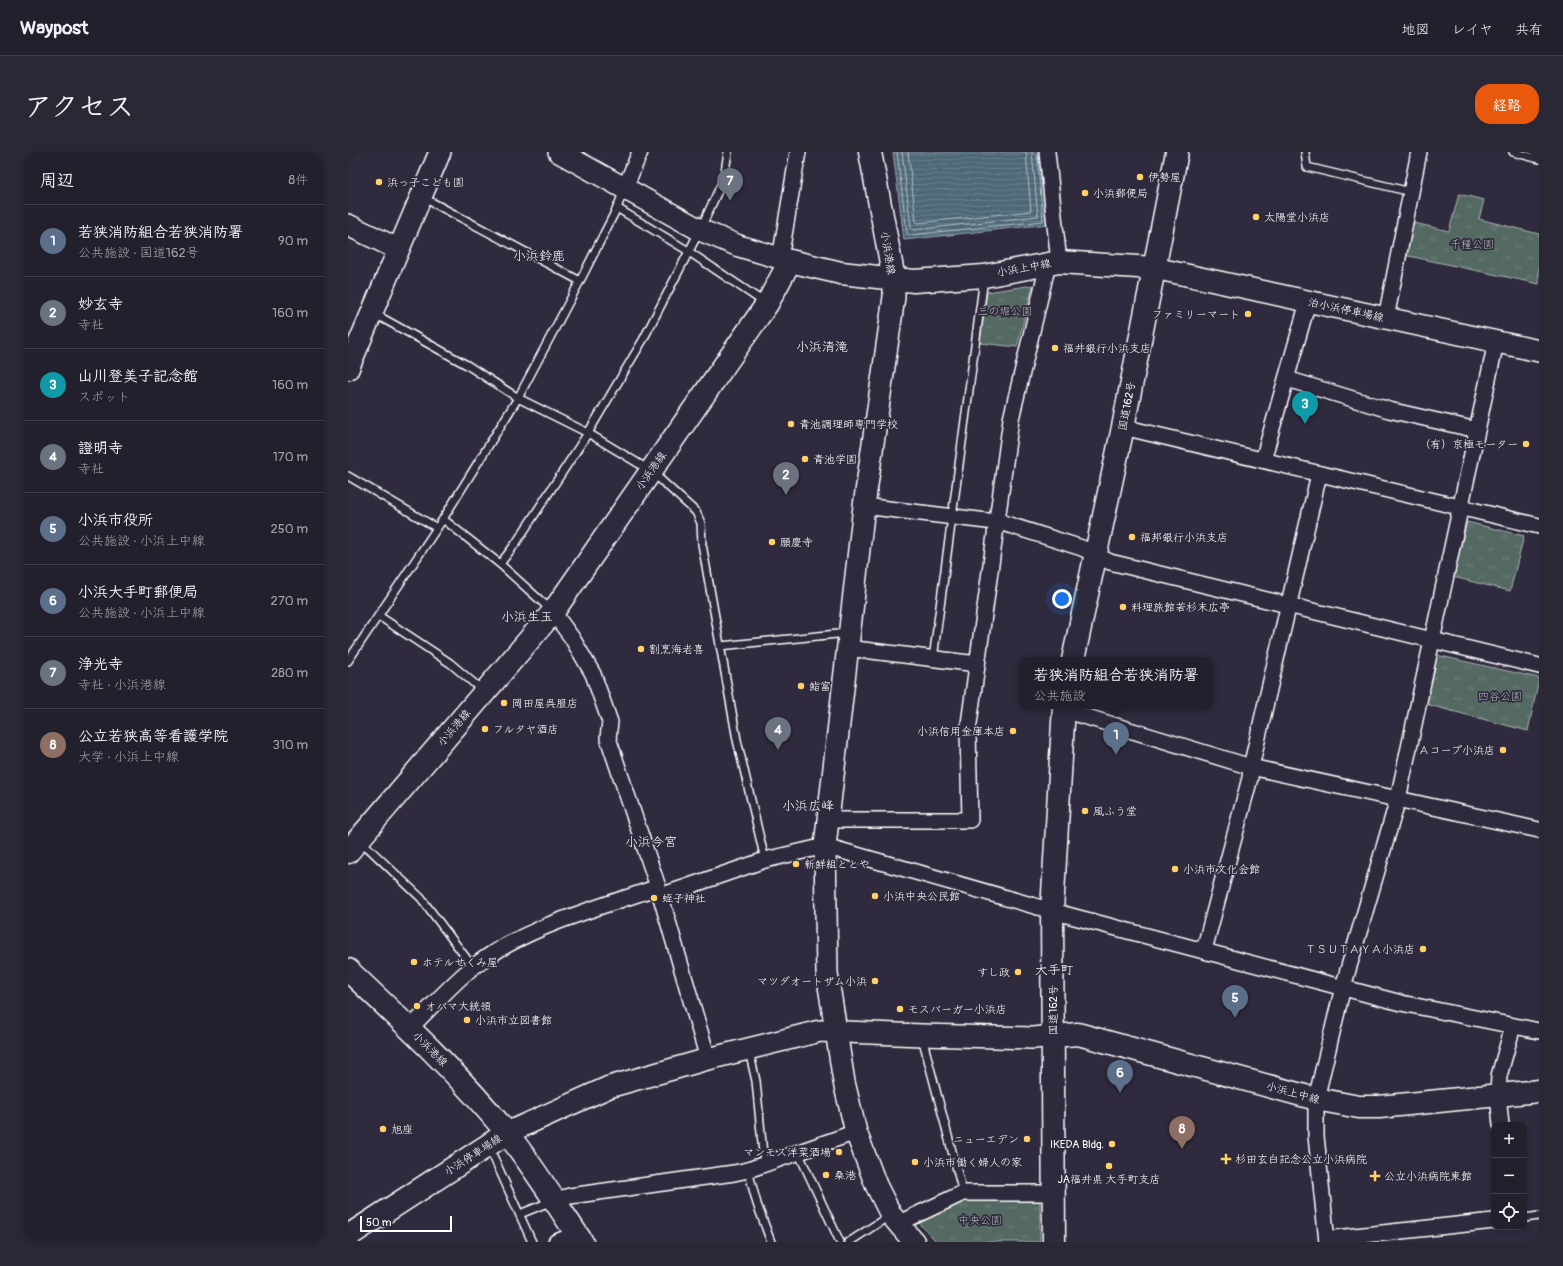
<!DOCTYPE html>
<html lang="ja">
<meta charset="utf-8">
<style>
:root{--surface:#23202e;--page:#2b2836;--text:#f1f3f6;--muted:#a3a3aa;--line:#403e4a;--accent:#ea580c}
body{margin:0;font-family:Pangolin,"Klee One",sans-serif;background:var(--page);color:var(--text)}
.controls{position:absolute;right:12px;bottom:12px;display:grid;overflow:hidden;border-radius:8px;box-shadow:0 2px 6px #0003}
.controls button{width:36px;height:36px;display:grid;place-items:center;padding:0;border:0;border-bottom:1px solid var(--line);background:var(--surface);color:var(--text);font:20px sans-serif}
.scale{position:absolute;left:12px;bottom:10px;width:92px;box-sizing:border-box;padding-left:4px;border:2px solid #fff;border-top:0;font-size:11px;line-height:14px;white-space:nowrap;color:#fff;-webkit-text-stroke:3px #2f2a3d;paint-order:stroke}
.you{position:absolute;left:714px;top:447px;width:14px;height:14px;margin:-10px;border:3px solid #fff;border-radius:50%;background:#1a73e8;box-shadow:0 0 0 6px #1a73e833}
.badge{display:grid;place-items:center;width:26px;height:26px;border-radius:50%;background:var(--accent);color:#fff;font-size:13px;font-weight:700}
.pin{position:absolute;translate:-50% -33px;filter:drop-shadow(0 1px 2px #0008)}
.pin::after{content:'';position:absolute;top:21px;width:14px;height:12px;background:inherit;clip-path:polygon(0 0,100% 0,50% 100%)}
.popup{position:absolute;left:671px;top:505px;width:194px;height:52px;box-sizing:border-box;display:grid;place-content:center;border-radius:8px;background:var(--surface);filter:drop-shadow(0 1px 3px #0005);font-size:13px;white-space:nowrap;color:var(--muted)}
.popup b{font-size:15px;color:var(--text)}
.popup::after{content:'';position:absolute;left:50%;top:100%;margin-left:-8px;border:8px solid transparent;border-top-color:var(--surface)}
.list{margin:0;padding:0;list-style:none}
h2{display:flex;justify-content:space-between;align-items:center;height:52px;margin:0;padding:0 16px;font-size:17px}
h2 small{font-size:13px;font-weight:400;color:var(--muted)}
.list li{display:grid;grid-template-columns:26px 1fr auto;gap:12px;align-items:center;box-sizing:border-box;height:72px;padding:0 16px;border-top:1px solid var(--line)}
.list b{display:block;font-size:15px;white-space:nowrap}
.list p{margin:0;font-size:13px;white-space:nowrap;color:var(--muted)}
.list em{font-size:13px;font-style:normal;color:var(--muted)}
.icon{flex:none;width:22px;height:22px;fill:none;stroke:currentColor;stroke-width:2;stroke-linecap:round;stroke-linejoin:round}
.map{position:relative;flex:none;width:1191px;height:1090px;overflow:hidden;border-radius:16px}
header{display:flex;align-items:center;gap:24px;box-sizing:border-box;height:56px;padding:0 20px;background:var(--surface);border-bottom:1px solid var(--line)}
header strong{font-size:19px}
nav{display:flex;gap:22px;margin-inline-start:auto;font-size:14px}
.intro{display:flex;align-items:center;justify-content:space-between;box-sizing:border-box;height:96px;padding:0 24px}
h1{margin:0;font-size:28px}
.button{padding:10px 18px;border-radius:16px;background:var(--accent);color:#fff;font-size:14px;font-weight:700}
main{display:flex;gap:24px;padding:0 24px}
aside{flex:1;background:var(--surface);border-radius:16px;box-shadow:0 2px 6px #0003}
.map>svg:first-child{display:block}
.grass{fill:url(#grass-tufts);stroke:#aab4b1}
.water{fill:url(#water-rules);stroke:#95a4ad}
.lines{fill:none;stroke-linecap:round;stroke-linejoin:round}
.shore{stroke:#b8c2c8;stroke-width:1}
.lane-casing{stroke:#fff;stroke-width:10}
.street-casing{stroke:#fff;stroke-width:18}
.secondary-casing{stroke:#fff;stroke-width:24}
.primary-casing{stroke:#fff;stroke-width:25}
.highway-casing{stroke:#fff;stroke-width:25}
.lane{stroke:#2f2a3d;stroke-width:7}
.street{stroke:#2f2a3d;stroke-width:15}
.secondary{stroke:#2f2a3d;stroke-width:21}
.primary{stroke:#2f2a3d;stroke-width:22}
.highway{stroke:#2f2a3d;stroke-width:22}
.poi-dot{fill:#ffd166;stroke:#2f2a3d;stroke-width:1.5}
.labels{text-anchor:middle;dominant-baseline:central;stroke-width:3.5;stroke-linejoin:round;paint-order:stroke}
.poi-label{font-size:11px;fill:#fff;stroke:#2f2a3d;text-anchor:start}
.park-label{font-size:11px;fill:#b2bcb9;stroke:#2f2a3d}
.street-label{font-size:11px;fill:#fff;stroke:#2f2a3d}
.quarter-label{font-size:13px;fill:#fff;stroke:#2f2a3d}
</style>
<header>
<strong>Waypost</strong>
<nav><a>地図</a><a>レイヤ</a><a>共有</a></nav>
</header>
<div class="intro"><h1>アクセス</h1><a class="button">経路</a></div>
<main>
<aside>
<h2>周辺<small>8件</small></h2>
<ul class="list">
<li><span class="badge" style="background:#5c6f8a">1</span><div><b>若狭消防組合若狭消防署</b><p>公共施設 · 国道162号</p></div><em>90 m</em></li>
<li><span class="badge" style="background:#6b7280">2</span><div><b>妙玄寺</b><p>寺社</p></div><em>160 m</em></li>
<li><span class="badge" style="background:#0f9aa8">3</span><div><b>山川登美子記念館</b><p>スポット</p></div><em>160 m</em></li>
<li><span class="badge" style="background:#6b7280">4</span><div><b>證明寺</b><p>寺社</p></div><em>170 m</em></li>
<li><span class="badge" style="background:#5c6f8a">5</span><div><b>小浜市役所</b><p>公共施設 · 小浜上中線</p></div><em>250 m</em></li>
<li><span class="badge" style="background:#5c6f8a">6</span><div><b>小浜大手町郵便局</b><p>公共施設 · 小浜上中線</p></div><em>270 m</em></li>
<li><span class="badge" style="background:#6b7280">7</span><div><b>浄光寺</b><p>寺社 · 小浜港線</p></div><em>280 m</em></li>
<li><span class="badge" style="background:#8d6e63">8</span><div><b>公立若狭高等看護学院</b><p>大学 · 小浜上中線</p></div><em>310 m</em></li>
</ul>
</aside>
<div class="map">
<svg width="1191" height="1090" viewBox="0 0 1191 1090">
<defs>
<pattern id="grass-tufts" width="24" height="20" patternUnits="userSpaceOnUse"><rect width="24" height="20" fill="#546963"/><path d="M3 7l-1-3M5 7V3M7 7l1-3M15 17l-1-3M17 17v-4M19 17l1-3" fill="none" stroke="#6e807a"/></pattern>
<pattern id="water-rules" width="6" height="5" patternUnits="userSpaceOnUse"><rect width="6" height="5" fill="#4e6776"/><path d="M0 2.5h6" fill="none" stroke="#697e8b"/></pattern>
</defs>
<rect width="100%" height="100%" fill="#2f2a3d"/>
<filter id="ink" filterUnits="userSpaceOnUse"><feTurbulence type="fractalNoise" baseFrequency=".025" numOctaves="2"/><feDisplacementMap in="SourceGraphic" scale="8" xChannelSelector="R" yChannelSelector="G"/><feConvolveMatrix kernelMatrix="1 2 1 2 8 2 1 2 1" color-interpolation-filters="sRGB"/></filter>
<g filter="url(#ink)">
<g class="grass">
<polygon points="1111,42 1136,48 1131,67 1191,82 1191,132 1056,103 1062,70 1101,79"/>
<polygon points="685,133 669,195 632,191 639,140"/>
<polygon points="1119,370 1176,384 1162,439 1105,425"/>
<polygon points="1088,503 1191,526 1180,579 1077,552"/>
<polygon points="688,1046 692,1051 692,1090 589,1090 569,1069 612,1048"/>
</g>
<polygon class="water" points="545,0 693,0 701,72 556,88"/>
<g class="lines">
<g class="shore">
<polyline points="549,0 559,81 561,83 695,69 689,0"/>
<polyline points="554,0 563,76 565,78 690,64 684,0"/>
<polyline points="560,0 568,69 570,71 683,59 678,0"/>
</g>
<g class="lane-casing">
<g id="lane">
<polyline points="957,0 959,15 1063,40"/>
<polyline points="1165,0 1191,7"/>
<polyline points="76,46 232,129"/>
<polyline points="269,56 337,97 417,151"/>
<polyline points="25,161 119,213 170,246 240,281 303,319 348,360 353,371 354,392 389,588 417,708"/>
<polyline points="0,324 89,376"/>
<polyline points="95,367 152,412 203,458"/>
<polyline points="152,412 168,391 240,281 295,188 352,78 376,26 380,0"/>
<polyline points="31,464 102,511 135,539"/>
<polyline points="372,494 499,481"/>
<polyline points="585,507 636,126"/>
<polyline points="0,509 95,367 170,246 232,129 269,56 276,38"/>
<polyline points="13,689 73,746 125,815"/>
<polyline points="574,885 615,1041"/>
<polyline points="401,899 408,929 416,1012"/>
<polyline points="141,995 184,1090"/>
<polyline points="450,1000 492,1090"/>
<polyline points="400,1018 409,1052 423,1090"/>
<polyline points="172,1062 204,1049"/>
<polyline points="1176,1066 1191,1064"/>
<polyline points="501,1090 541,1064"/>
</g>
</g>
<g class="street-casing">
<g id="street">
<polyline points="699,0 711,110"/>
<polyline points="276,38 292,0"/>
<polyline points="432,107 450,0"/>
<polyline points="1038,166 1071,0"/>
<polyline points="939,227 1041,258 1129,278"/>
<polyline points="775,275 1191,374"/>
<polyline points="915,308 960,150"/>
<polyline points="516,354 655,371 734,396 762,410 1191,514"/>
<polyline points="205,460 224,486 245,522 262,570 260,586 310,735 360,907"/>
<polyline points="499,496 629,512"/>
<polyline points="716,558 903,615 1191,678"/>
<polyline points="480,668 622,668 620,579 663,267 700,112"/>
<polyline points="312,744 417,708 477,694 704,759 1053,851 1191,879"/>
<polyline points="856,798 902,626 903,615 971,322"/>
<path d="M61,877C82,857 102,833 125,815C178,774 248,757 310,735"/>
<polyline points="1153,973 1150,943 1151,924 1165,874"/>
<polyline points="207,1048 222,1044 386,1021 400,1018 508,980"/>
<polyline points="549,1072 615,1041 705,1041"/>
<polyline points="979,1087 1146,1069"/>
<polyline points="208,1090 229,1082"/>
<polyline points="979,1090 968,984 968,947 995,835 1050,647 1148,190"/>
</g>
</g>
<g class="secondary-casing">
<g id="secondary">
<polyline points="211,0 352,78 391,94 442,109"/>
<polyline points="0,73 50,97"/>
<polyline points="806,116 1191,199"/>
<polyline points="546,127 546,145 516,354 477,694 479,821 496,930 508,980 528,1033 543,1063 566,1090"/>
<polyline points="0,217 92,0"/>
<polyline points="159,981 261,935 360,907 472,879 574,883 686,886 705,884"/>
</g>
</g>
<g class="primary-casing">
<g id="primary">
<polyline points="522,0 546,127"/>
<polyline points="0,700 205,460 419,152 442,109 493,121 566,129 636,124 711,110 806,116"/>
<path d="M0,818C55,870 111,922 158,980C186,1015 209,1053 234,1090"/>
<polyline points="705,884 730,882 968,947 1011,955 1031,955 1191,939"/>
<polyline points="0,1084 159,981"/>
</g>
</g>
<g class="highway-casing">
<g id="highway">
<polyline points="725,508 775,275 829,0"/>
<polyline points="706,1090 704,759 716,554"/>
</g>
</g>
<use href="#lane" class="lane"/>
<use href="#street" class="street"/>
<use href="#secondary" class="secondary"/>
<use href="#primary" class="primary"/>
<use href="#highway" class="highway"/>
</g>
</g>
<g class="poi-dot">
<circle cx="792" cy="25" r="4"/>
<circle cx="31" cy="30" r="4"/>
<circle cx="737" cy="41" r="4"/>
<circle cx="908" cy="65" r="4"/>
<circle cx="900" cy="162" r="4"/>
<circle cx="707" cy="196" r="4"/>
<circle cx="443" cy="272" r="4"/>
<circle cx="1178" cy="292" r="4"/>
<circle cx="457" cy="307" r="4"/>
<circle cx="784" cy="385" r="4"/>
<circle cx="424" cy="390" r="4"/>
<circle cx="775" cy="455" r="4"/>
<circle cx="293" cy="497" r="4"/>
<circle cx="453" cy="534" r="4"/>
<circle cx="156" cy="551" r="4"/>
<circle cx="137" cy="577" r="4"/>
<circle cx="665" cy="579" r="4"/>
<circle cx="1155" cy="598" r="4"/>
<circle cx="737" cy="659" r="4"/>
<circle cx="448" cy="712" r="4"/>
<circle cx="827" cy="717" r="4"/>
<circle cx="527" cy="744" r="4"/>
<circle cx="306" cy="746" r="4"/>
<circle cx="1075" cy="797" r="4"/>
<circle cx="66" cy="810" r="4"/>
<circle cx="670" cy="820" r="4"/>
<circle cx="527" cy="829" r="4"/>
<circle cx="69" cy="854" r="4"/>
<circle cx="552" cy="857" r="4"/>
<circle cx="119" cy="868" r="4"/>
<circle cx="35" cy="977" r="4"/>
<circle cx="679" cy="987" r="4"/>
<circle cx="764" cy="992" r="4"/>
<circle cx="491" cy="1000" r="4"/>
<path d="M876 1001h4v4h4v4h-4v4h-4v-4h-4v-4h4z"/>
<circle cx="567" cy="1010" r="4"/>
<circle cx="761" cy="1014" r="4"/>
<circle cx="478" cy="1023" r="4"/>
<path d="M1025 1018h4v4h4v4h-4v4h-4v-4h-4v-4h4z"/>
</g>
<g class="labels">
<g class="poi-label">
<text x="800" y="25">伊勢屋</text>
<text x="39" y="30">浜っ子こども園</text>
<text x="745" y="41">小浜郵便局</text>
<text x="916" y="65">太陽堂小浜店</text>
<text x="892" y="162" text-anchor="end">ファミリーマート</text>
<text x="715" y="196">福井銀行小浜支店</text>
<text x="451" y="272">青池調理師専門学校</text>
<text x="1170" y="292" text-anchor="end">（有）京極モーター</text>
<text x="465" y="307">青池学園</text>
<text x="792" y="385">福邦銀行小浜支店</text>
<text x="432" y="390">願慶寺</text>
<text x="783" y="455">料理旅館若杉末広亭</text>
<text x="301" y="497">割烹海老喜</text>
<text x="461" y="534">鮨富</text>
<text x="164" y="551">岡田屋呉服店</text>
<text x="145" y="577">フルタヤ酒店</text>
<text x="657" y="579" text-anchor="end">小浜信用金庫本店</text>
<text x="1147" y="598" text-anchor="end">Ａコープ小浜店</text>
<text x="745" y="659">風ふう堂</text>
<text x="456" y="712">新鮮組ととや</text>
<text x="835" y="717">小浜市文化会館</text>
<text x="535" y="744">小浜中央公民館</text>
<text x="314" y="746">蛭子神社</text>
<text x="1067" y="797" text-anchor="end">ＴＳＵＴＡＹＡ小浜店</text>
<text x="74" y="810">ホテルせくみ屋</text>
<text x="662" y="820" text-anchor="end">すし政</text>
<text x="519" y="829" text-anchor="end">マツダオートザム小浜</text>
<text x="77" y="854">オバマ大統領</text>
<text x="560" y="857">モスバーガー小浜店</text>
<text x="127" y="868">小浜市立図書館</text>
<text x="43" y="977">旭座</text>
<text x="671" y="987" text-anchor="end">ニューエデン</text>
<text x="756" y="992" text-anchor="end">IKEDA Bldg.</text>
<text x="483" y="1000" text-anchor="end">マンモス洋菜酒場</text>
<text x="887" y="1007">杉田玄白記念公立小浜病院</text>
<text x="575" y="1010">小浜市働く婦人の家</text>
<text x="486" y="1023">桑港</text>
<text x="1036" y="1024">公立小浜病院東館</text>
<text x="761" y="1027" text-anchor="middle">JA福井県 大手町支店</text>
</g>
<g class="park-label">
<text x="1124" y="92">千種公園</text>
<text x="657" y="159">三の堀公園</text>
<text x="1152" y="544">四谷公園</text>
<text x="632" y="1068">中央公園</text>
</g>
<g class="street-label">
<text transform="translate(540 101) rotate(81)">小浜港線</text>
<text transform="translate(676 116) rotate(-10)">小浜上中線</text>
<text transform="translate(998 158) rotate(12)">泊小浜停車場線</text>
<text transform="translate(779 254) rotate(-79)">国道162号</text>
<text transform="translate(303 319) rotate(-55)">小浜港線</text>
<text transform="translate(106 576) rotate(-50)">小浜港線</text>
<text transform="translate(705 858) rotate(-90)">国道162号</text>
<text transform="translate(82 897) rotate(45)">小浜港線</text>
<text transform="translate(945 941) rotate(15)">小浜上中線</text>
<text transform="translate(125 1003) rotate(-33)">小浜停車場線</text>
</g>
<g class="quarter-label">
<text x="191" y="104">小浜鈴鹿</text>
<text x="474" y="195">小浜清滝</text>
<text x="179" y="465">小浜生玉</text>
<text x="460" y="654">小浜広峰</text>
<text x="303" y="690">小浜今宮</text>
<text x="706" y="818">大手町</text>
</g>
</g>
</svg>
<div class="controls">
<button>+</button>
<button>−</button>
<button><svg class="icon" aria-label="locate" viewBox="0 0 24 24"><circle cx="12" cy="12" r="6"/><path d="M12 2v4M12 18v4M2 12h4M18 12h4"/></svg></button>
</div>
<div class="scale">50 m</div>
<div class="you"></div>
<div class="pin badge" style="left:768px;top:603px;background:#5c6f8a">1</div>
<div class="popup"><b>若狭消防組合若狭消防署</b>公共施設</div>
<div class="pin badge" style="left:438px;top:343px;background:#6b7280">2</div>
<div class="pin badge" style="left:957px;top:272px;background:#0f9aa8">3</div>
<div class="pin badge" style="left:430px;top:598px;background:#6b7280">4</div>
<div class="pin badge" style="left:887px;top:866px;background:#5c6f8a">5</div>
<div class="pin badge" style="left:772px;top:941px;background:#5c6f8a">6</div>
<div class="pin badge" style="left:382px;top:49px;background:#6b7280">7</div>
<div class="pin badge" style="left:834px;top:997px;background:#8d6e63">8</div>
</div>
</main>
